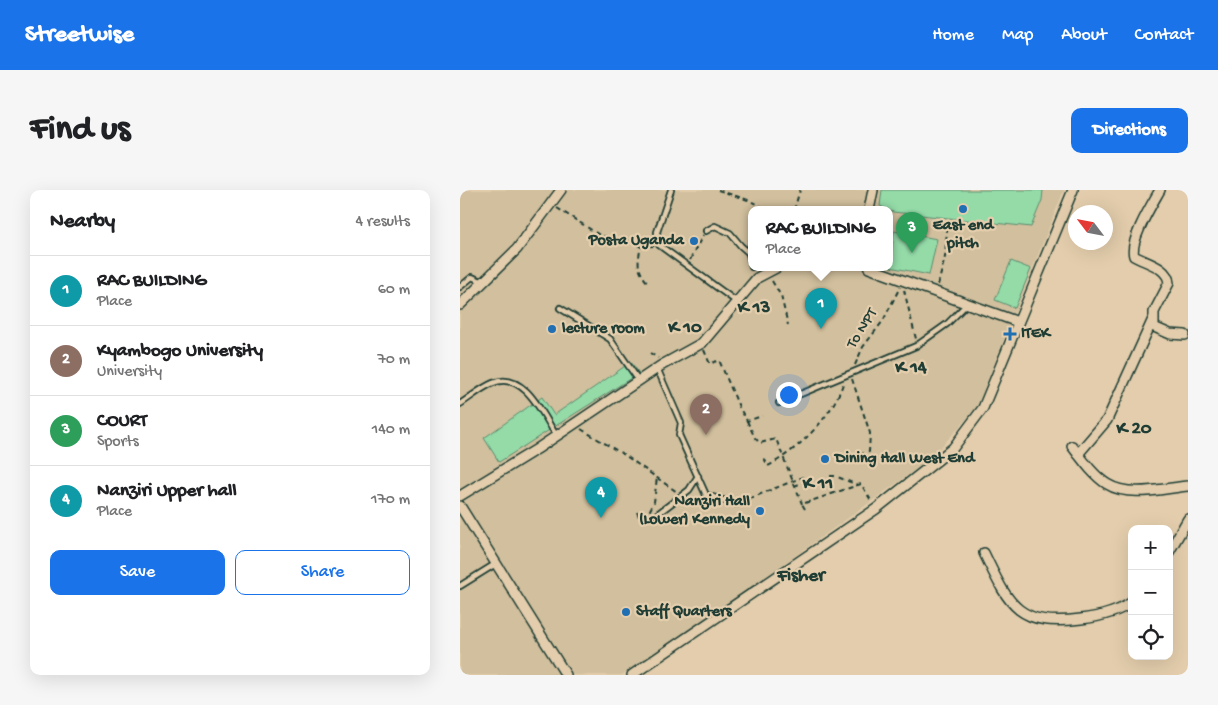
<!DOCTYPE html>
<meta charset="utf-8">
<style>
:root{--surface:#fff;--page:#f6f6f6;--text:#202124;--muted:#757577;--line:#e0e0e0;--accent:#1a73e8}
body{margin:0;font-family:"Gochi Hand",sans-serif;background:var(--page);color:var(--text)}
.controls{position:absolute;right:15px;bottom:15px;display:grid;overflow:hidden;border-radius:10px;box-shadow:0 5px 20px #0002}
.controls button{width:45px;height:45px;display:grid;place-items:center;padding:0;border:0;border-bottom:1px solid var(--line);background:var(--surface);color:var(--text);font:25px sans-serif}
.compass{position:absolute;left:608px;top:15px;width:45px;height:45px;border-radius:50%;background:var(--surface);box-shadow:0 5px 20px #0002;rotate:302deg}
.you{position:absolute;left:328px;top:204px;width:18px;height:18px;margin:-12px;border:4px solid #fff;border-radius:50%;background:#1a73e8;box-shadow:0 0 0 8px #1a73e833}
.badge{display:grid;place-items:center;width:32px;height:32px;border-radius:50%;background:var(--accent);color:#fff;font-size:16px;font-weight:700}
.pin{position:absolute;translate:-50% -41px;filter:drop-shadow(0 1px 2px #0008)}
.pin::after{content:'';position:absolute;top:26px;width:18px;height:15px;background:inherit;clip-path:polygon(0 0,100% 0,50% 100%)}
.popup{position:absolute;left:288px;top:16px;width:145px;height:65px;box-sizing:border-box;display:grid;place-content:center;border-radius:10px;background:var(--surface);filter:drop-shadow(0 1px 4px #0005);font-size:16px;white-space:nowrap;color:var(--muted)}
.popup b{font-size:19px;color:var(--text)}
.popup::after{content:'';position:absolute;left:50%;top:100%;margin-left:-10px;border:10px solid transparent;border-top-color:var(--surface)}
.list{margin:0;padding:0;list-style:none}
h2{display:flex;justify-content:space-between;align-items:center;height:65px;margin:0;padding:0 20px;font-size:21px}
h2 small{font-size:16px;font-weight:400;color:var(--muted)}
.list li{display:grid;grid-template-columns:32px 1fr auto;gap:15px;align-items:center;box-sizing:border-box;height:70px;padding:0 20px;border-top:1px solid var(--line)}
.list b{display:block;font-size:19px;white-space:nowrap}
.list p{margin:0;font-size:16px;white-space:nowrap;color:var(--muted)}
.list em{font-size:16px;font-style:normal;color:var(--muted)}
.actions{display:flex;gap:10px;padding:15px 20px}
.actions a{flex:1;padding:11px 0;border:1px solid var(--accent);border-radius:10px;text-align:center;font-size:18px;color:var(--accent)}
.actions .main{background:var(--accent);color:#fff}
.icon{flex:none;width:28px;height:28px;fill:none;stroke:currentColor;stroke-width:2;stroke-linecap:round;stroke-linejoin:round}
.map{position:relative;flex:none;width:728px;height:485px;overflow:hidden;border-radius:10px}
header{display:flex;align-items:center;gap:30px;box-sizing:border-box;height:70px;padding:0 25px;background:var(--accent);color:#fff}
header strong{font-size:24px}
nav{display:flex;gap:28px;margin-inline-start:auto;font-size:18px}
.intro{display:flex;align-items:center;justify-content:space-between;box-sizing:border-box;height:120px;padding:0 30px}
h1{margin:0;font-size:35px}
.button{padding:12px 22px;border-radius:10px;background:var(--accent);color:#fff;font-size:18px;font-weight:700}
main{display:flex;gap:30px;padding:0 30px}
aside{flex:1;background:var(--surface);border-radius:10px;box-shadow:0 5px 20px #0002}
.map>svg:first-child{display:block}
.built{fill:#d1bf9d;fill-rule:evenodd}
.green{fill:#94dba8;stroke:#5a8c6e}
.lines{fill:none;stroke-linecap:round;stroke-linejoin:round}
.service-casing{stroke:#1f3d34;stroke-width:8}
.minor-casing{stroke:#1f3d34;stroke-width:12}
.path{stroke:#1f3d34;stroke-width:2;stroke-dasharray:5 4;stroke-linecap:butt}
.service{stroke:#e3cdac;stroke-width:4.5}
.minor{stroke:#e3cdac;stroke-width:9}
.poi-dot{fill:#1f6fb2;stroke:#e3cdac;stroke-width:2}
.labels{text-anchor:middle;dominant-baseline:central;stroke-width:4.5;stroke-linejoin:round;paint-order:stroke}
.poi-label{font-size:16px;font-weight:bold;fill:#1f3d34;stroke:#e3cdac;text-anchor:start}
.street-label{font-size:16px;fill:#1f3d34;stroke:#e3cdac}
.quarter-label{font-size:19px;font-weight:bold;fill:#1f3d34;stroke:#e3cdac}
</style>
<header>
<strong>Streetwise</strong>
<nav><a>Home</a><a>Map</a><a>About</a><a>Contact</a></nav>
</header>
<div class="intro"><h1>Find us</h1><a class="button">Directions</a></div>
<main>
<aside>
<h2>Nearby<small>4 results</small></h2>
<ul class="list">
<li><span class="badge" style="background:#0f9aa8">1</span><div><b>RAC BUILDING</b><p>Place</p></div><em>60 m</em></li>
<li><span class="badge" style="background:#8d6e63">2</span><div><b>Kyambogo University</b><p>University</p></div><em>70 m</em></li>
<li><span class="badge" style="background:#2e9e5b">3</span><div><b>COURT</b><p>Sports</p></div><em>140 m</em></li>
<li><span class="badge" style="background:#0f9aa8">4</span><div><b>Nanziri Upper hall</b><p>Place</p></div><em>170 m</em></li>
</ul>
<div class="actions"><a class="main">Save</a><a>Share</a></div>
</aside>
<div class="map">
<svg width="728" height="485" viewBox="0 0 728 485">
<rect width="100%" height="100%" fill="#e3cdac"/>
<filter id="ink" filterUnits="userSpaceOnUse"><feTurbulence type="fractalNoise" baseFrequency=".02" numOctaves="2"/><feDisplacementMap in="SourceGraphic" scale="10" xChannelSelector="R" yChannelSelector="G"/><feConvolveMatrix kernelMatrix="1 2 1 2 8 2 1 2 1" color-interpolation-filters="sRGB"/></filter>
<g filter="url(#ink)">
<path class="built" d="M0,0H604L516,219L469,270L271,412L162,485H0ZM292,20H430V78H292Z"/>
<g class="green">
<polygon points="422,0 583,0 582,10 571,37 433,22 420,16"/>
<polygon points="434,41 477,49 469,85 430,77"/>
<polygon points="551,71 571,79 555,118 535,110"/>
<polygon points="171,172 179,183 39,272 24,248 82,207 94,225"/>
</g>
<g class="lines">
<g class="service-casing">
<g id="service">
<polyline points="211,0 197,42 199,55 277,112"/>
<polyline points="246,41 255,36 270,43 281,56 289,63"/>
<polyline points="292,52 289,63 292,77"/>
<polyline points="0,97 12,87 23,92"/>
<polyline points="100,118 150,149 179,191"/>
<polyline points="197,178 221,233 219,245 246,305 276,314"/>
<polyline points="319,213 456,156 487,134 507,114"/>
<path d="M0,214C11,207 21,198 33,193C64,180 83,225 96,245"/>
<polyline points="196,325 229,300 238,286"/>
<polyline points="0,396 37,373"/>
</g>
</g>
<g class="minor-casing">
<g id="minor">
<path d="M700,0C692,14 669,51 674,66C686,73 708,77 709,93L694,122V137L710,144L725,145"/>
<polyline points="409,20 413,0"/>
<polyline points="409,78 558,132"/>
<polyline points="0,115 57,59 101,0"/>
<path d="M612,256C622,269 633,285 647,294C669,308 704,298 728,296"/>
<polyline points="618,264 647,230 693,129"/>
<polyline points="0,306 77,259 202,175 242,153 297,88 316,78"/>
<polyline points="0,316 106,485"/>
<polyline points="709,362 728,329"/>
<path d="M524,363C549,415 557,437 621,429C638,427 657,423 672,412"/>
<polyline points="172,485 416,319 493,258 523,218 613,0"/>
</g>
</g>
<g class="path">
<polyline points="258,0 288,10 308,20"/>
<path d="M97,18L141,46L169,50L181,57C177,73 177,80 188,93"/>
<polyline points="334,20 340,0"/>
<polyline points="181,57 194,56"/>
<polyline points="230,70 243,45"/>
<polyline points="312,91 321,106 328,135"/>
<polyline points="478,95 485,67 487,40 479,27"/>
<polyline points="444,100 456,149"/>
<polyline points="244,160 250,174 259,170 279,217 287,231 302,226"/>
<polyline points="190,163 198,168"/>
<polyline points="395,175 403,157 423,131 440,97"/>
<polyline points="392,189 410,243 409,262 392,266"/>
<polyline points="287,231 295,248 300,253 316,249 342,314"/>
<polyline points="121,239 166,266 217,302"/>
<path d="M304,268L308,276C339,259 371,228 383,194"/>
<polyline points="370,286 375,286 398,295"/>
<polyline points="334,296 345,292 346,294"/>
<polyline points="281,312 343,287"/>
<polyline points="345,319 342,314 401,294 412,312"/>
<polyline points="177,322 179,327 189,322 194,312 197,287"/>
</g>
<use href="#service" class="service"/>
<use href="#minor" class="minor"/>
</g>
</g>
<g class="poi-dot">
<circle cx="503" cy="19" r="5"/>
<circle cx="234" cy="51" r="5"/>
<circle cx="92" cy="139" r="5"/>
<path d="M547.5 136.5h5v5h5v5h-5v5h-5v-5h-5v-5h5z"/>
<circle cx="365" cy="269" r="5"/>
<circle cx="300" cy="321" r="5"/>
<circle cx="166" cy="422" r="5"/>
</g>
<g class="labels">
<g class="poi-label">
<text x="503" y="36" text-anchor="middle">East end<tspan x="503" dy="18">pitch</tspan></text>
<text x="224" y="51" text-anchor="end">Posta Uganda</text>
<text x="102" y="139">lecture room</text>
<text x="561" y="144">ITEK</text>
<text x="375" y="269">Dining Hall West End</text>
<text x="290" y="312" text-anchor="end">Nanziri Hall<tspan x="290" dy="18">(Lower) Kennedy</tspan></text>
<text x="176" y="422">Staff Quarters</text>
</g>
<g class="street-label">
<text transform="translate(403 139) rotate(-58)">To NPT</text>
</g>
<g class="quarter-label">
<text x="294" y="118">K 13</text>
<text x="225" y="138">K 10</text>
<text x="451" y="178">K 14</text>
<text x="674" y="239">K 20</text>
<text x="358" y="294">K 11</text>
<text x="341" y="386">Fisher</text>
</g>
</g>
</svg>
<div class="controls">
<button>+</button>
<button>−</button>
<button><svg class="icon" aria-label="locate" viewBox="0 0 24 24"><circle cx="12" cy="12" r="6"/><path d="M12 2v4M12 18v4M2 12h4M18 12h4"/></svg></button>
</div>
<svg class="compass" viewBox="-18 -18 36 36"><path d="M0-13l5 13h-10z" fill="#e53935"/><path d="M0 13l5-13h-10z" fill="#757577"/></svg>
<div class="you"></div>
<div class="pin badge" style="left:361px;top:139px;background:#0f9aa8">1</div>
<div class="popup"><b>RAC BUILDING</b>Place</div>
<div class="pin badge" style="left:246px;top:245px;background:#8d6e63">2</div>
<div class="pin badge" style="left:452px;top:63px;background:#2e9e5b">3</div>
<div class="pin badge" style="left:141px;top:328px;background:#0f9aa8">4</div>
</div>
</main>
